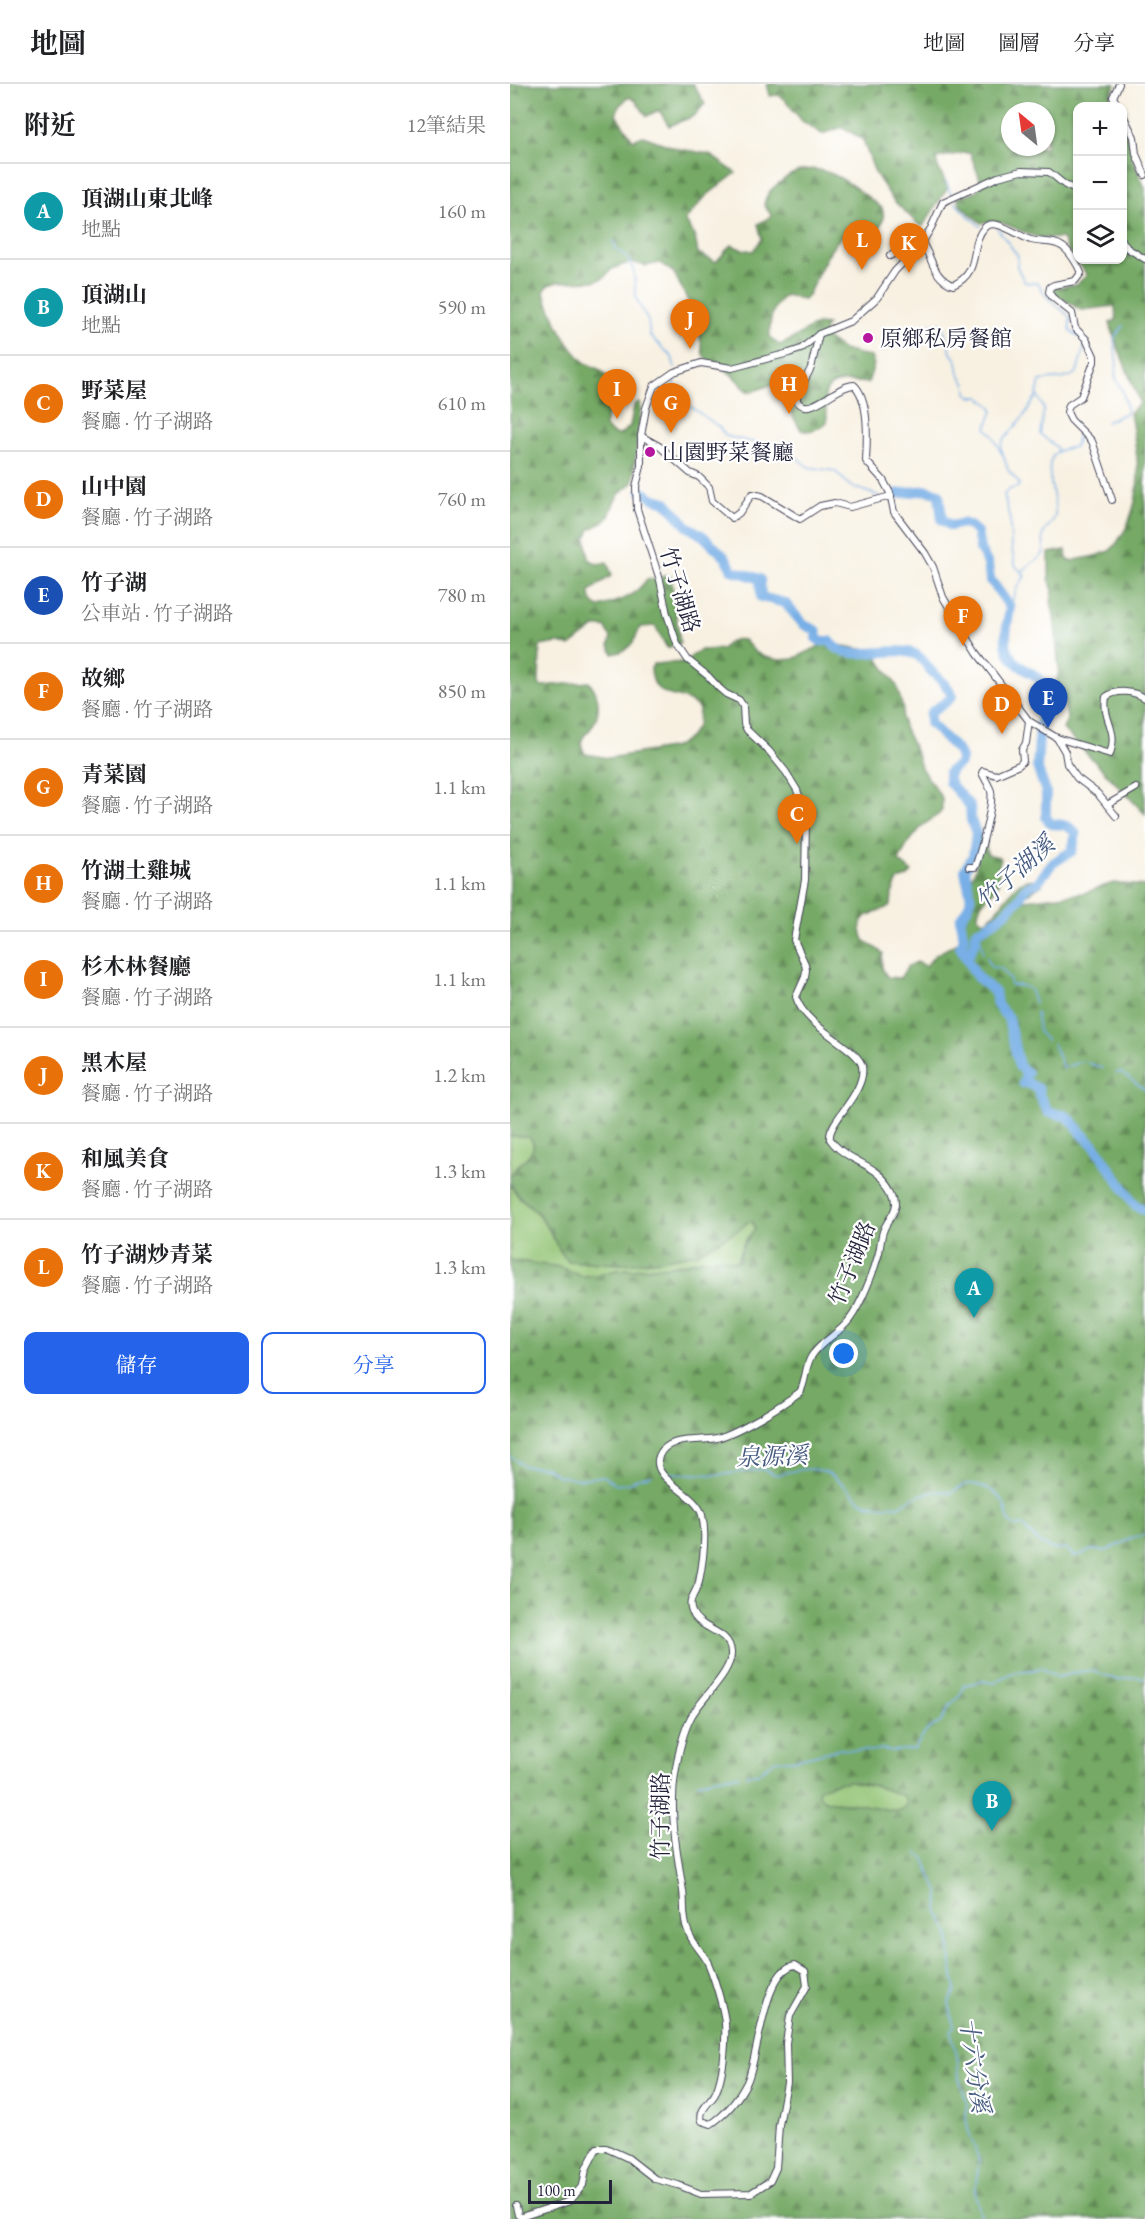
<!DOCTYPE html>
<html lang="zh-TW">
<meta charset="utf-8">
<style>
:root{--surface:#fff;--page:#f2f2f2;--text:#202124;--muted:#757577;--line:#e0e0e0;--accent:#2563eb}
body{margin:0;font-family:"EB Garamond","Noto Serif TC",serif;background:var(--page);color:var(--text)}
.controls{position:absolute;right:18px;top:18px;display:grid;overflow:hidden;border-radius:12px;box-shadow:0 2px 4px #0004}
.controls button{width:54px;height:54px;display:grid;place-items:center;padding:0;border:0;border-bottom:2px solid var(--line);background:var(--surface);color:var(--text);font:30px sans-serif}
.compass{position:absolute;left:491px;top:18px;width:54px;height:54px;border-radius:50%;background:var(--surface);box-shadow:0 2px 4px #0004;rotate:331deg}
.scale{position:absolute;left:18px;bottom:15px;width:84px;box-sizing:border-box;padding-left:6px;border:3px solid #22223b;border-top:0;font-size:16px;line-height:21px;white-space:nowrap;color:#22223b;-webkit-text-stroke:4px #fff;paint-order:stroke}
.you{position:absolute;left:334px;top:1270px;width:21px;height:21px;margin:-15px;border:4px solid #fff;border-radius:50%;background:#1a73e8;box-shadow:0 0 0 9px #1a73e833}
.badge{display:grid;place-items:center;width:39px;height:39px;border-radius:50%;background:var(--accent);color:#fff;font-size:20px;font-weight:700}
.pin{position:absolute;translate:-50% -50px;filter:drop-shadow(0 2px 3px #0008)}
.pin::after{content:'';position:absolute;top:32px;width:21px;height:18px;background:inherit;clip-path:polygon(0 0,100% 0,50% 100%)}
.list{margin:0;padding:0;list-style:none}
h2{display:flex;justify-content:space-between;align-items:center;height:78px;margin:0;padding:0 24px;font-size:26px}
h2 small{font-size:20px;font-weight:400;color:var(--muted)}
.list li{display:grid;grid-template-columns:39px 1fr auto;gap:18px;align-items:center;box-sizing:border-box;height:96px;padding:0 24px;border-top:2px solid var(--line)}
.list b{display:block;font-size:22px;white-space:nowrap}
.list p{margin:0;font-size:20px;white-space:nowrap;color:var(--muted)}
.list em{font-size:20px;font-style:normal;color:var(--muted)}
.actions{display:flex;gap:12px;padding:18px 24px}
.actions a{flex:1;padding:14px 0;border:2px solid var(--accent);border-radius:12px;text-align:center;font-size:21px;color:var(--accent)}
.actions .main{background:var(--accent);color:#fff}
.icon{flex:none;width:33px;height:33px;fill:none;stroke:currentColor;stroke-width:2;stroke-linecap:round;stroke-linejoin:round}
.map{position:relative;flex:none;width:635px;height:2135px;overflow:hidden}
header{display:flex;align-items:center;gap:36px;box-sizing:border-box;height:84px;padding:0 30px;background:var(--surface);border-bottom:2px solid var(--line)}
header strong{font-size:28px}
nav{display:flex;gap:33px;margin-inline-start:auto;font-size:21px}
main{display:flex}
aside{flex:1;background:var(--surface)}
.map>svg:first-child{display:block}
.grass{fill:#92c373;stroke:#5a7257;stroke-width:1.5}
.forest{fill:url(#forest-firs);stroke:#4c6650;stroke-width:1.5;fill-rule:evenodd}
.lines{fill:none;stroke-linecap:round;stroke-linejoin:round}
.stream{stroke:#77afe6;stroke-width:1.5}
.river{stroke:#77afe6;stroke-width:10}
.street-casing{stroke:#424154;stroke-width:8}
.street{stroke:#fff;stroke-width:6}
.poi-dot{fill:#b5179e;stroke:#fff;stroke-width:2}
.labels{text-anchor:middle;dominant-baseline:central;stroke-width:4.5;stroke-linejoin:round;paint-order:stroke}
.poi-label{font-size:22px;fill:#22223b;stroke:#fff;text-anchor:start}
.street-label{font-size:22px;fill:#22223b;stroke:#fff}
.water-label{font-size:24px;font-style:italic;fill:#445a7f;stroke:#fff}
</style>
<header>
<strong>地圖</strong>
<nav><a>地圖</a><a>圖層</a><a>分享</a></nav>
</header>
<main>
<aside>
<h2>附近<small>12筆結果</small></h2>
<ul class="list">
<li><span class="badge" style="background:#0f9aa8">A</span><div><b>頂湖山東北峰</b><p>地點</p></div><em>160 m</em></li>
<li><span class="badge" style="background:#0f9aa8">B</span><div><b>頂湖山</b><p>地點</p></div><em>590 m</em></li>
<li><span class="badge" style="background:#e8710a">C</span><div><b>野菜屋</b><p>餐廳 · 竹子湖路</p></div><em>610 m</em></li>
<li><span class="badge" style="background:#e8710a">D</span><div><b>山中園</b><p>餐廳 · 竹子湖路</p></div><em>760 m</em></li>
<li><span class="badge" style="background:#1a4fb4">E</span><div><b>竹子湖</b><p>公車站 · 竹子湖路</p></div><em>780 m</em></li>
<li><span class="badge" style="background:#e8710a">F</span><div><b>故鄉</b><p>餐廳 · 竹子湖路</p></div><em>850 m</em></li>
<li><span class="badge" style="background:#e8710a">G</span><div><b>青菜園</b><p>餐廳 · 竹子湖路</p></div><em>1.1 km</em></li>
<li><span class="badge" style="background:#e8710a">H</span><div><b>竹湖土雞城</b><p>餐廳 · 竹子湖路</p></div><em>1.1 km</em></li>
<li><span class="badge" style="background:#e8710a">I</span><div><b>杉木林餐廳</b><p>餐廳 · 竹子湖路</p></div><em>1.1 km</em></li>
<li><span class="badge" style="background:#e8710a">J</span><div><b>黑木屋</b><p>餐廳 · 竹子湖路</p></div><em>1.2 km</em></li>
<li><span class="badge" style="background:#e8710a">K</span><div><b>和風美食</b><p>餐廳 · 竹子湖路</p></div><em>1.3 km</em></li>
<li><span class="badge" style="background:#e8710a">L</span><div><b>竹子湖炒青菜</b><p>餐廳 · 竹子湖路</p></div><em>1.3 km</em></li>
</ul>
<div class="actions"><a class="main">儲存</a><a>分享</a></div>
</aside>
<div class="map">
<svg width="635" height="2135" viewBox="0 0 635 2135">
<defs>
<pattern id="forest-firs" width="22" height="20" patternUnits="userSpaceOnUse" patternTransform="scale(1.5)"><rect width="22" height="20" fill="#75a965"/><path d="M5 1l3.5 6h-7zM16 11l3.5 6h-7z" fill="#608954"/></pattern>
</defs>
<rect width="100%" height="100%" fill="#fff"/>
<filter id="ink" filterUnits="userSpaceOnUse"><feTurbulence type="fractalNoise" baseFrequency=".0167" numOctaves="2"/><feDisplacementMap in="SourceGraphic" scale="12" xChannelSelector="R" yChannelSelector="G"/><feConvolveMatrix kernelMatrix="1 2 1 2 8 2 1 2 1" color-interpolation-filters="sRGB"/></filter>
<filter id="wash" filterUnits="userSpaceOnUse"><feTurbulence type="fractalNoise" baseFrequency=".008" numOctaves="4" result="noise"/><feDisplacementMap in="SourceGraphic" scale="24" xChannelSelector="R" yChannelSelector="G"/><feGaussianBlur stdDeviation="1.35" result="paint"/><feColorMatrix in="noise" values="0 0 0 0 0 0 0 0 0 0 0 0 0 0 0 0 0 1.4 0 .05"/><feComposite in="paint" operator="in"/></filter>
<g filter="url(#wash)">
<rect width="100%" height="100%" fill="#f8f1e2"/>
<g class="grass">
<polygon points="15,1051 22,1055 24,1065 0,1093 0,1052"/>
<polygon points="0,1101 9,1113 26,1128 42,1149 50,1167 58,1177 112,1180 152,1176 230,1145 238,1138 243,1138 245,1145 234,1158 226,1178 208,1173 161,1182 108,1186 87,1191 71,1192 49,1183 0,1176"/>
<path d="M340,1697L366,1702L393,1712L396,1719L394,1724L387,1727L348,1720L322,1718L315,1716L308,1711L309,1705C319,1700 329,1698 340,1697Z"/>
</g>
<g class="forest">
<path d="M0,0H183L195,20L184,32L159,42L149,26L137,32L125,16L119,13L109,22L106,31L123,56L133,52L169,65L199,70L226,89L196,112L175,136L185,153L188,169L206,178L221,161L231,165L243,167L252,155L248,140L262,132L254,121C256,108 263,104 273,96C307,67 344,103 372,124C377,136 368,152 355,155L344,144C322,152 308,192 298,211L294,216L276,211C262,222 259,236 260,253L269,261C287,256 300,237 317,241L314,246L316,254L333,266L361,273L364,280L358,299C345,298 316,293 315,313C314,321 318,329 317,338C312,344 298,349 291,346L265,303L260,301L242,308L237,307L223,292L214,285L205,283L193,271L187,235L164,189L150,179L136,182L121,178L102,185L92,195L85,197L48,198L38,201L34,208C43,233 54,258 73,277C80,283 91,283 96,292C104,305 97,328 95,343L104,350L110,351L120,342L124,321L129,318L131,321L123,399C118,403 111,406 108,412C95,431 107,434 80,445L76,454L79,475L87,480L97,478L102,491L80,507C80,515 81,519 89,523C109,517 125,513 137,495H147L156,491L161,493L170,559L157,564L145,542L130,543C125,558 119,567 103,570L99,562L101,554L95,543H85L60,562L48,559L30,562L29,600L32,602L79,598C91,611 91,630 81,644C78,649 73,651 72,656C70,661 73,665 75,670L99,674L165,663L179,654L188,641L189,625C174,605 142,621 141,584L144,580L173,578L191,566L212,565C219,557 224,554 234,556L245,568L254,573L270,576L283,575L316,559L357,566L367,573L380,592L387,602L393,625L392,633L394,643L408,673L411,684L432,714V726L429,730L412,742L397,761L389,777L402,788L397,793L388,796L382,810L381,821C365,833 342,826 354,856L373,869C371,878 370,885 378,893L390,894L398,882L407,878L416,882L425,871L453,856C447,834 446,835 459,816L457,798C476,778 459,768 470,750L475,752L477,770L489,773L491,775C486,784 491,791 488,800C483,813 467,816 468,833L473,837C494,830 503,784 532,798V801L513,813L514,816L574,809L603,799L635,802V2135H0V1176L49,1183L71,1192L87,1191L108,1186L161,1182L208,1173L226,1178L229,1176L232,1163L245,1145L243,1138H238L230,1145L187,1169L152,1176L112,1180L58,1177C44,1163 41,1142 25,1126C17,1119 0,1107 0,1094C4,1079 23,1075 24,1060L19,1053L0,1052V950L2,945L0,938ZM340,1697L366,1702L393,1712L396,1718L394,1724L387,1727L348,1720L322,1718L315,1716L308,1711L309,1705C319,1700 329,1698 340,1697Z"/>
<path d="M257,0H606L600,15L604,22H568L567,84L562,91L567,95L568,176H612L613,38L618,51L622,74L635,104V730L553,645L557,635L554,617L546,596L549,586L544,532L541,518L543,507L539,494V469L556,466L557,475L561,477C572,474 587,473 597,468C605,465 610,453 615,446C635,404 628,374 620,329L630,319L603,251L600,239L606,236L605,222L571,226L545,210L543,205L545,203L566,201L577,191L557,165L552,154C545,154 538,155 532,154C510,151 494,132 471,139L451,122L447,114L467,107L471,98L460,69H453L426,74L428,83L438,103L413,142L409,141L383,116L365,89L353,56L333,43L312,50L292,37L275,16L268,11L260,12ZM500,27H536V63H500Z"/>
</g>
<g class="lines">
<g class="stream">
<polyline points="436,97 441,110"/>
<polyline points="445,118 450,124 471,143"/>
<polyline points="487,144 508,172 507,183 514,197 518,199 528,199 536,212 560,233 560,247 570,253"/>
<polyline points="103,157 106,165 118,174 124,188 126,214 138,237 140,252 162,273 165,284"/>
<polyline points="382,247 432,240 441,269 447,277 449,290 456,300 457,309 462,313 470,313 482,323 483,327 476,344 482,350 492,370"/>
<polyline points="165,293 165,302 173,317 209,343 216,352 246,359 251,365 285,372 298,383 325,387 340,402 369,412"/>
<polyline points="527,311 534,325 530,350 547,364 547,368"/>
<path d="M596,338L616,329L617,326C616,320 614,312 612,306C607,297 603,292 607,282L604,254L613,242"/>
<path d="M512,488C517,481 532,473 533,470C536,464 532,457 533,451C535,444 544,439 545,431C548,416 530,379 547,368C551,365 560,364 565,363L568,350"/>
<path d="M500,523L507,504L515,492L505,481L501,460L500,436L494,410L500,405L508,403L509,399L498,386L491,364L493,357L514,332L527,311L530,297C543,294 557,297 567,288L575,261L573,256"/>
<polyline points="469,846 473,869"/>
<polyline points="477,873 481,883 491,884 500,896 500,901 513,902 520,905 525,919"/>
<polyline points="526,928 529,948 537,957"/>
<polyline points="543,960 553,984 573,977"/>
<polyline points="578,979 592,984"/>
<polyline points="606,989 610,988 635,1006"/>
<polyline points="0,1372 14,1382 35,1383 49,1392 70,1395 94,1392 106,1401 120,1399 128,1394 142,1391"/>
<path d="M157,1389L210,1391L254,1385L266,1391C280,1387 302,1382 316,1388C330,1394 340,1410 353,1418C364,1424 377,1421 389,1422C402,1413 426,1403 441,1409C446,1406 453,1400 458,1400C470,1399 490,1408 494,1420C498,1430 496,1446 512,1441C518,1449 531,1461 540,1464C545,1466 552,1464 556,1464L564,1473L582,1466L596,1467L624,1453L635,1451"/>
<path d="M236,1691L249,1689L265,1676H283L330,1665L361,1667L372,1665L382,1667L404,1665L418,1645L431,1638L440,1621L450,1612L454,1601L473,1597L484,1599C493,1594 501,1587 512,1587C519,1586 523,1587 531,1584L548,1593L574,1587H583L607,1596L627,1593L635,1594"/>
<polyline points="187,1699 208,1693 229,1691"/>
<polyline points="407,1769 413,1773 429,1810 428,1829 439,1849 441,1880 446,1907 439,1919 444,1943 441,1948 447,1971 449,1994 457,2018 456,2033 458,2045 469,2076 465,2109 471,2132 470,2135"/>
</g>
<g class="river">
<path d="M131,407L145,415L156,418L177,442L193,452L216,474L222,486L250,495L251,513L275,519L293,540L307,547L306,554L310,557H320C336,582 380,560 405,570C411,572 417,582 421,587C430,595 437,600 442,612C435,622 427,621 420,630V639L448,667L451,674L450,679L439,688V698L460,722L461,736L466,749L463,772L455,785C457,810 469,811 450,835L454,855L450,863L457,875"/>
<path d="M385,410L417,406L429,410L432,436L441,442L453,439L460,442L467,448L470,465L478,480L480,495L500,523C496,551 488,569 516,586C525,592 529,592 533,601L527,683L536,708V734L542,740C552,741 559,740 566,750L562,767L543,779L527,799L515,804C509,820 483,841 466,847L465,857L457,875L467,893L485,908L487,921L498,934L509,982L517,989L513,999H518L528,1005L530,1013L538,1028L556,1032L563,1038L573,1051L585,1062L625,1121L635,1126"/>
</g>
</g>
</g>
<g filter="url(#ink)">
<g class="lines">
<g class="street-casing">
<g id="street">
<polyline points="608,22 603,13 609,0"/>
<polyline points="612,29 624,53 626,70 635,91"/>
<polyline points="612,156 617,164 635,175"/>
<path d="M412,159C423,175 423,194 443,201C473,188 458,160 475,143C485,133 510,153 521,156C532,159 544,156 553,163C560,168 568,181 571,189L565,197L544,201L540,203L539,208L542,213L562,229L565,244L576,255L584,272V278L571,313L559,321L557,328L561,336L582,357L602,416"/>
<polyline points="380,172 401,160 411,159"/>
<path d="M309,250L301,284L287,311V317C300,335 326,301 344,301C360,316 357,357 356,377L373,396L380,409L384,428L415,469L423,483L433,513L447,537L467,569L519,637L547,654L600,670C609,645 592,637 596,613C607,605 624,607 635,614"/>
<polyline points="131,352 149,362 180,389 189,393 199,403 202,417 222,434 229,429 242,410 252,412 290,435 310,422 325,419 340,423 381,412"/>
<polyline points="547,654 555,668 557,680 567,694 588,710 606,732"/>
<polyline points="597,721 626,704"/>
<path d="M459,783H465C470,770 484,719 481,707C479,701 475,695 472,689L473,687L486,691L509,681L513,677L512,666L516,659L519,637"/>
<path d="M6,2122L8,2131L11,2133L60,2117L73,2101L76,2085L87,2064H96L118,2074L145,2095L168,2101L191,2110L241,2109L260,2097L266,2084L269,2041L277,1999L276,1959L280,1932L297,1902L295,1887L285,1881C253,1886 249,1972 237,1998C229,2014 216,2030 201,2040L192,2037C188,2026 200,2019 205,2010C214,1992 216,1959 215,1939C214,1925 203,1889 197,1877C192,1867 182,1859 178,1847C172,1834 175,1821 173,1807C167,1769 159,1728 165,1690C168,1671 172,1650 181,1633C190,1616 223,1587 221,1568C219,1545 190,1547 182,1528C177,1516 186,1509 189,1498C193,1478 197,1451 192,1431C186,1408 140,1396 149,1372C158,1351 189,1358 207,1354C229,1348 271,1322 290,1308C297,1296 294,1281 303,1270C313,1256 330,1249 340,1235C351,1220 363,1190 368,1172C371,1163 370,1154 374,1145C377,1137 385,1130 386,1120C386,1116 385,1111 383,1107C368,1078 336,1079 320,1055C317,1038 357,1008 352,982C348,963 295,944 286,913L295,893L296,886L295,880L284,856L295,796L296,734L293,724L287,706L276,688L259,667L237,646L234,640L233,622L229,616L216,610L209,604L198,592L178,576L167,560L157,530L150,496L127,425L126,403L131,382V352L136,324L144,302L164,288L191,279L222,284L279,269L291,265L309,250L341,237L367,214L385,187L412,159L421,144L433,118L488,93L511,87L539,88L555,101L568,107"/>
</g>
</g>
<use href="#street" class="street"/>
</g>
</g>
<g class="poi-dot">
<circle cx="358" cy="254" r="6"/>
<circle cx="140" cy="368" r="6"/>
</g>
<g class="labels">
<g class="poi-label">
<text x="370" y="254">原鄉私房餐館</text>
<text x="152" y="368">山園野菜餐廳</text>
</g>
<g class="street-label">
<text transform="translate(170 506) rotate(73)">竹子湖路</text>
<text transform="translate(342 1179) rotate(-68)">竹子湖路</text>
<text transform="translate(150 1732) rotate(-90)">竹子湖路</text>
</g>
<g class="water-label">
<text transform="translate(505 788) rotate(-42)">竹子湖溪</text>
<text transform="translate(262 1372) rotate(-2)">泉源溪</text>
<text transform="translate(465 1981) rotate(82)">十六分溪</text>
</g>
</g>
</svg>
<div class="controls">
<button>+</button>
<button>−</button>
<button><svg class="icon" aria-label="layers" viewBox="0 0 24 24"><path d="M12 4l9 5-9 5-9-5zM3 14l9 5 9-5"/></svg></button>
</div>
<svg class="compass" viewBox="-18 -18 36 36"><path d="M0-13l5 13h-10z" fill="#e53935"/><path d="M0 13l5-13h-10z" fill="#757577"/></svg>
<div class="scale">100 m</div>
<div class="you"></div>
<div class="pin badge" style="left:464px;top:1234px;background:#0f9aa8">A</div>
<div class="pin badge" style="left:482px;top:1747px;background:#0f9aa8">B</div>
<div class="pin badge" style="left:287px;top:760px;background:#e8710a">C</div>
<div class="pin badge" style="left:492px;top:650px;background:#e8710a">D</div>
<div class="pin badge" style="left:538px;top:644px;background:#1a4fb4">E</div>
<div class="pin badge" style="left:453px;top:562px;background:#e8710a">F</div>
<div class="pin badge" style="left:161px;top:349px;background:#e8710a">G</div>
<div class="pin badge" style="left:279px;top:330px;background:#e8710a">H</div>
<div class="pin badge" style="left:107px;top:335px;background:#e8710a">I</div>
<div class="pin badge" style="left:180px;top:265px;background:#e8710a">J</div>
<div class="pin badge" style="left:399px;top:189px;background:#e8710a">K</div>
<div class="pin badge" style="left:352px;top:186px;background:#e8710a">L</div>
</div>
</main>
